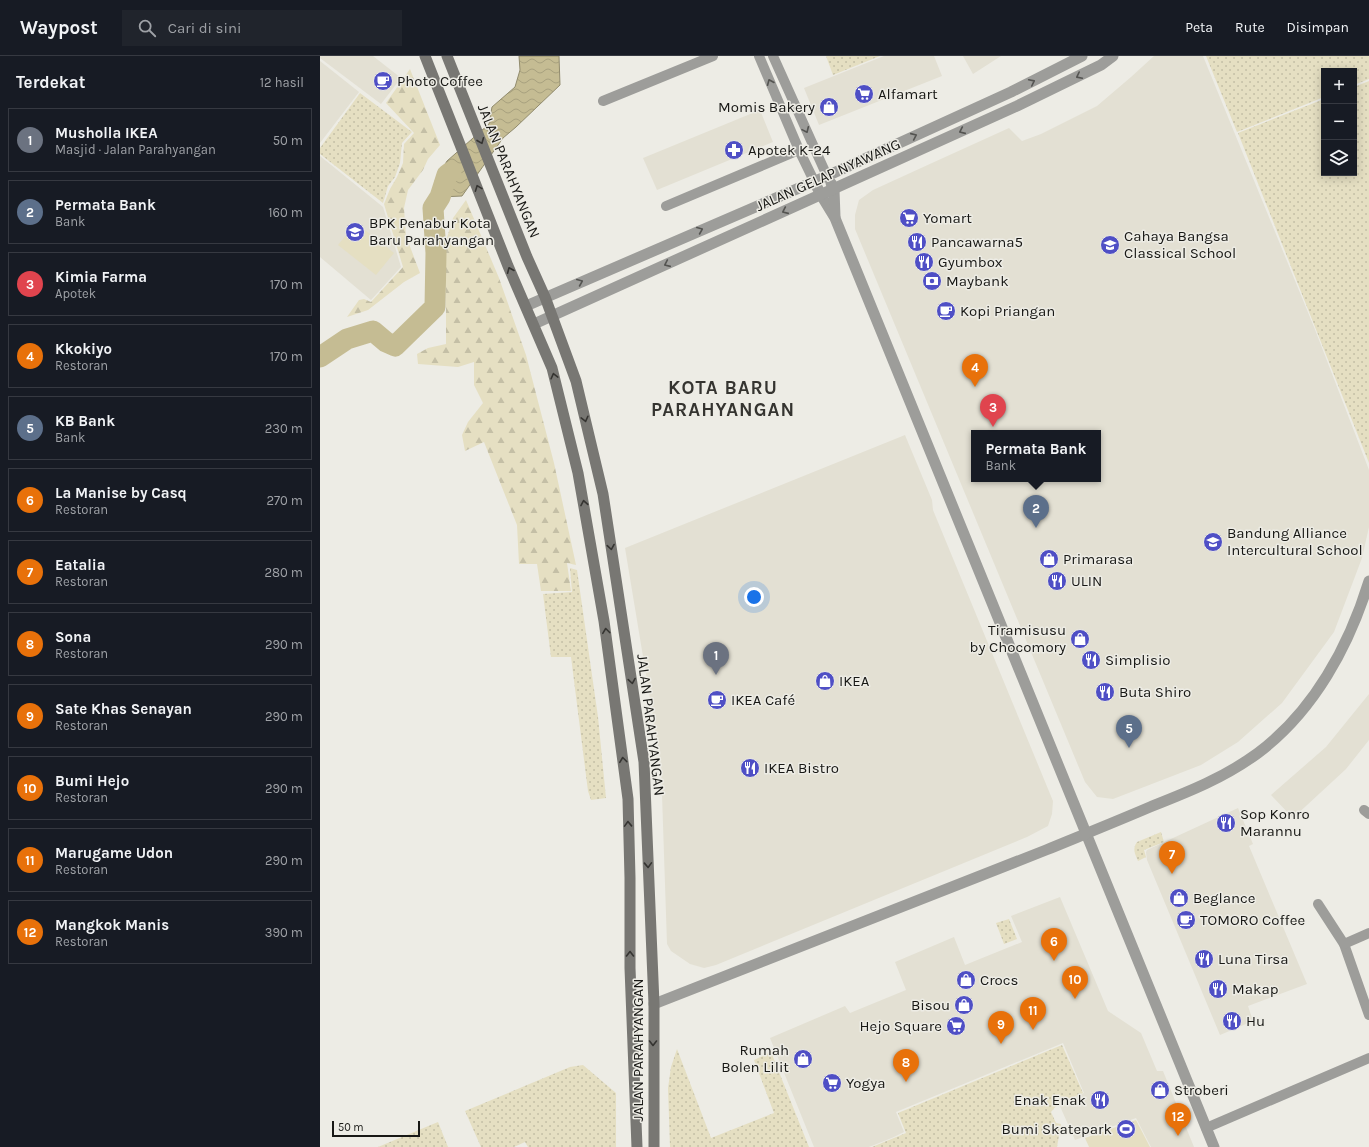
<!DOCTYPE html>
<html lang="id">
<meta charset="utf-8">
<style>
:root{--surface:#171b24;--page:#20242c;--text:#f1f3f6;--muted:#9ea1a6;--line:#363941;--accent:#a8a9e0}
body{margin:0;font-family:Karla,sans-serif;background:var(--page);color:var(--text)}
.controls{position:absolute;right:12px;top:12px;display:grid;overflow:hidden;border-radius:0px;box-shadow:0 2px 10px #0003}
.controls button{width:36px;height:36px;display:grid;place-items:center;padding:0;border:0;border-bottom:1px solid var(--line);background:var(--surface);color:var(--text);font:20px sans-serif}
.scale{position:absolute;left:12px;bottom:10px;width:88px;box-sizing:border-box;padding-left:4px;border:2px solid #181815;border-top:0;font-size:11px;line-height:14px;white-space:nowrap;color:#181815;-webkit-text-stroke:3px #edece5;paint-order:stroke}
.you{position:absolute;left:434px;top:541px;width:14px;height:14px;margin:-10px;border:3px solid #fff;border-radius:50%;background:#1a73e8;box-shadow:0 0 0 6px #1a73e833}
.badge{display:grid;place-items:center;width:26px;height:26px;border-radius:50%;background:var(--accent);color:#fff;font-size:13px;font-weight:700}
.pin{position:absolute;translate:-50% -33px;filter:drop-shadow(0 1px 2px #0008)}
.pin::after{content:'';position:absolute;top:21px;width:14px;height:12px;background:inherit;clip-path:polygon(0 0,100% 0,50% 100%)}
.popup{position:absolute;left:651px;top:374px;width:130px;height:52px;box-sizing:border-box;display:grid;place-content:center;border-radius:0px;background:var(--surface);filter:drop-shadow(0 1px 3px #0005);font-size:13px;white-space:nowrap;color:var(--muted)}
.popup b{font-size:15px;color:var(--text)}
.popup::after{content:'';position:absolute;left:50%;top:100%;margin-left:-8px;border:8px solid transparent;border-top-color:var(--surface)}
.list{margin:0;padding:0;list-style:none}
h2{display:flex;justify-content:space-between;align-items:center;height:52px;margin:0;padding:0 16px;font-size:17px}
h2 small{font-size:13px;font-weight:400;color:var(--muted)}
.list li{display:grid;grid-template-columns:26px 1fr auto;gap:12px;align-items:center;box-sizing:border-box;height:64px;margin:0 8px 8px;padding:0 8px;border:1px solid var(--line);border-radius:0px}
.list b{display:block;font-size:15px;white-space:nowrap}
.list p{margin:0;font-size:13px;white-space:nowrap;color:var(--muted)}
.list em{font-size:13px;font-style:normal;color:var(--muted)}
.icon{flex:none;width:22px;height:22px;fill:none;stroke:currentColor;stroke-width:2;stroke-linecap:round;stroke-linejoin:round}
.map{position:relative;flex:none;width:1049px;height:1091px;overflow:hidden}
header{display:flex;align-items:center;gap:24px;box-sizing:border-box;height:56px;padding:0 20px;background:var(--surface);border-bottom:1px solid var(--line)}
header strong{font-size:19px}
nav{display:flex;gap:22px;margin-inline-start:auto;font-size:14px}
.search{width:280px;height:36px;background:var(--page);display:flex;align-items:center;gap:10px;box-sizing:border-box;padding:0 14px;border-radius:0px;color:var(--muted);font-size:15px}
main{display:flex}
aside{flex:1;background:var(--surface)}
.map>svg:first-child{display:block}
.built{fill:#e3e0d3;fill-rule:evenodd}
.green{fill:url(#green-dots)}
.forest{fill:url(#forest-firs)}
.pitch{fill:#e5dfc2}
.water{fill:url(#water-waves);stroke:#918b6d}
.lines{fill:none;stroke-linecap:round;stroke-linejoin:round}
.river{stroke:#c5bc93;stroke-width:21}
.minor{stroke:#9d9d9a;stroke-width:10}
.tertiary{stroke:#9d9d9a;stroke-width:11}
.secondary{stroke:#787773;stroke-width:11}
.oneway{stroke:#545451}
.oneway2{stroke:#353431}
.labels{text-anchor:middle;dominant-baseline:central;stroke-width:3;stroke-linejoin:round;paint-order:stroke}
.poi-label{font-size:15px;fill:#181815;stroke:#edece5;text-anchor:start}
.street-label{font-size:15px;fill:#181815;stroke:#edece5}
.district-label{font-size:19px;font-weight:bold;letter-spacing:1px;fill:#353430;stroke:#edece5}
</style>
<header>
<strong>Waypost</strong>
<div class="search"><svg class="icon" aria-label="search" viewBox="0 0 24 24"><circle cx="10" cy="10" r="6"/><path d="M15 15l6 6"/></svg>Cari di sini</div>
<nav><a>Peta</a><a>Rute</a><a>Disimpan</a></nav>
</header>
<main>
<aside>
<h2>Terdekat<small>12 hasil</small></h2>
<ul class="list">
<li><span class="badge" style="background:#6b7280">1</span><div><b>Musholla IKEA</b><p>Masjid · Jalan Parahyangan</p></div><em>50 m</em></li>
<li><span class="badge" style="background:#5c6f8a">2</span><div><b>Permata Bank</b><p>Bank</p></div><em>160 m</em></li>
<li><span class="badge" style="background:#e0444e">3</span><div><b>Kimia Farma</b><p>Apotek</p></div><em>170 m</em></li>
<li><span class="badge" style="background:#e8710a">4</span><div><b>Kkokiyo</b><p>Restoran</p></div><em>170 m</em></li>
<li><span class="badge" style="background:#5c6f8a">5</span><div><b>KB Bank</b><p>Bank</p></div><em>230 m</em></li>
<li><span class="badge" style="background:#e8710a">6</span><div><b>La Manise by Casq</b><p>Restoran</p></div><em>270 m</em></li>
<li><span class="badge" style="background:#e8710a">7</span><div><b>Eatalia</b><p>Restoran</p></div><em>280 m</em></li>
<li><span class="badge" style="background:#e8710a">8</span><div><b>Sona</b><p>Restoran</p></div><em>290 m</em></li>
<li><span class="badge" style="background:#e8710a">9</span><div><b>Sate Khas Senayan</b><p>Restoran</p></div><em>290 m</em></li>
<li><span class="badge" style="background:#e8710a">10</span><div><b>Bumi Hejo</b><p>Restoran</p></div><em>290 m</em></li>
<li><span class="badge" style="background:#e8710a">11</span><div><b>Marugame Udon</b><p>Restoran</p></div><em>290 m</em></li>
<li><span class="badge" style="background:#e8710a">12</span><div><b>Mangkok Manis</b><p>Restoran</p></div><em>390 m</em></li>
</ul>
</aside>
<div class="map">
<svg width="1049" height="1091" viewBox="0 0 1049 1091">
<defs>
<pattern id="green-dots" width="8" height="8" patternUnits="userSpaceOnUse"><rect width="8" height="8" fill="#e5dfc2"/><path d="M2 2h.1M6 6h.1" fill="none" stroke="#c4bfa6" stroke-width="1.8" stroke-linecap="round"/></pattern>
<pattern id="forest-firs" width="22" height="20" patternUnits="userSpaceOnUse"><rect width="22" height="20" fill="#e5dfc2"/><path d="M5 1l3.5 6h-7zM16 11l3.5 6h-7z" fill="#c4bfa6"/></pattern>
<pattern id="water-waves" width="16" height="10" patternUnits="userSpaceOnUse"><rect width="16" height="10" fill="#c5bc93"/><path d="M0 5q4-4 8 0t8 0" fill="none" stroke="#a8a17e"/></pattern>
</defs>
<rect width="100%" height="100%" fill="#edece5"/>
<g class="built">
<polygon points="0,0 53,0 81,22 61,48 0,2"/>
<polygon points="564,0 614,0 622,20 499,69 484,32"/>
<polygon points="643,0 681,0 653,18"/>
<path d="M834,0H883L994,271L1049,414V471L1042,502L1014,576L962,647L918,686L881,709L793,743L777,741L765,726L535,173V159L539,144L553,134L612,107L689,72L702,85L721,78L777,50L811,21ZM654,377H778V423H654Z"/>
<polygon points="0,5 39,36 0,87"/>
<polygon points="440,54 453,86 337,134 323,102"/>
<polygon points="0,100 63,151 81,211 51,244 0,201"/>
<polygon points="585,379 612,444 613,454 733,745 732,758 728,770 707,781 396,909 384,912 370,908 351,895 347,888 341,709 305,492"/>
<polygon points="1049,638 1049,684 1026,713 973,762 951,739 1006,691"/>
<polygon points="918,752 933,788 929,790 987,928 928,950 933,965 900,979 827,804 826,796 827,794"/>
<polygon points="740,841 788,955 821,977 837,1015 843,1015 874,1091 831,1091 816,1062 755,1084 739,1048 764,1037 743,987 576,1056 584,1076 574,1081 549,1091 494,1091 450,982 525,950 530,957 586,934 575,906 634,881 645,909 702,886 691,860"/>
</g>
<g class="green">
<polygon points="506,0 560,0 513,19"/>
<polygon points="886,0 1049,0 1049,23 1034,29 1034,15 1004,15 1004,41 917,76"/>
<polygon points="1049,25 1049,407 918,77 1004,43 1004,117 1034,117 1034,31"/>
<polygon points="40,37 92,76 82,87 80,107 75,121 68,130 63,147 0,98 0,92"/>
<polygon points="250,512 257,514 278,661 286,742 271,744 268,735 251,601 231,601 223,538 252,536"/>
<path d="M841,776L844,786L824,794L826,801L818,805C815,798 812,793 817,786Z"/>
<polygon points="689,863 697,883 684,888 676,867"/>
<polygon points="742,989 763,1037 738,1048 731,1056 736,1067 741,1068 737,1091 552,1091 586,1077 578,1057"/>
<polygon points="357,993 391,1082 454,1057 434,1004 451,996 489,1091 350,1091 348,1032 351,1011"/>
<polygon points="263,1009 296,1037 296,1091 208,1091 205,1086 194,1091 161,1091 145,1055 250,1011"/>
<polygon points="118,1066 128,1091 58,1091"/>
</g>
<g class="forest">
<polygon points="90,13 120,89 108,103 103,114 88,134 84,152 86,180 100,217 84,226 48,254 27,261 39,244 44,243 51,246 83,211 64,148 70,133 77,121 83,107 84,88 94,77 66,47"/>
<polygon points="146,144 179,222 206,299 234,407 256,509 247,507 251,535 221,535 217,508 199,508 197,469 164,386 145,395 142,379 148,366 163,347 154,329 154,306 138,311 98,308 97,298 108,292 126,288 126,185 133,162"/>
</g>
<g class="pitch">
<polygon points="36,167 74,197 56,219 18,189"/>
<polygon points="816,1064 830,1091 769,1091 765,1082"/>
</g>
<polygon class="water" points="199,0 239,0 240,29 196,71 183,82 142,140 120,141 113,135 115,125 127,105 169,68 172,51 195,31 200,14"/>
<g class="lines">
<polyline class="river" points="0,301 27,283 53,275 66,286 75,290 115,251 116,197 113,152 120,141 127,119 131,116"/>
<g class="minor">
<polyline points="439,0 479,94 494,125"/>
<polyline points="453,0 507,120"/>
<polyline points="283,45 393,0"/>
<polyline points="346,150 479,94"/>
<polyline points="1044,754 1049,758"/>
<polyline points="998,848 1024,888 1049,959"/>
<polyline points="1024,888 1049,877"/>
<polyline points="886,1072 1049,1002"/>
</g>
<g class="tertiary">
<polyline points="494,125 501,139 515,162 894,1091"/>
<polyline points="511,127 514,134 515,161"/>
<polyline points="206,250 507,120 691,36 762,0"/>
<polyline points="214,268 697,50 781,9 793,0"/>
<path d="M334,948C464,897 595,846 726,794C760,780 795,766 830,751C868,736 904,722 938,697C994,655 1029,590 1049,525"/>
</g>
<g class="secondary">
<polyline points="105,0 188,210 232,312 258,417 284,565 308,743 310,822 310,912 317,1091"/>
<polyline points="127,0 207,201 225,241 256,325 283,438 324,706 334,948 334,1091"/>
</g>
</g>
<defs><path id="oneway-chevron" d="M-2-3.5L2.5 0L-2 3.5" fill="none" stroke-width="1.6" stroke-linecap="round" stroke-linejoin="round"/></defs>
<g class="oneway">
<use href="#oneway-chevron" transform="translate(759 20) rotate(153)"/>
<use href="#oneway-chevron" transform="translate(450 26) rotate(-113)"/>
<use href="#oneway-chevron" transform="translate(712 26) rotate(-26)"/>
<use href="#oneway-chevron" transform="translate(486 74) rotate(66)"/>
<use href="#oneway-chevron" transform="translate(642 75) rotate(156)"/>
<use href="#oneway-chevron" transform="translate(594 80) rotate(-24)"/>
<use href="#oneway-chevron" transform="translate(465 155) rotate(156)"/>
<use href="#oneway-chevron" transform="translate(380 174) rotate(-23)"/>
<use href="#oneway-chevron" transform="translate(347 208) rotate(156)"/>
<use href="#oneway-chevron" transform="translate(260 226) rotate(-23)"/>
</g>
<g class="oneway2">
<use href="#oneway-chevron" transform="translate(161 85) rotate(68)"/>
<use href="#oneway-chevron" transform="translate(158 132) rotate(-111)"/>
<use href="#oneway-chevron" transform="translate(190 214) rotate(-113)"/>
<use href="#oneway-chevron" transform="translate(234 320) rotate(-104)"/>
<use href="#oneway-chevron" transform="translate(265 363) rotate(76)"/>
<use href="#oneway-chevron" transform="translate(264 447) rotate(-100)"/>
<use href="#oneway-chevron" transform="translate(291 491) rotate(81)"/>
<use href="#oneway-chevron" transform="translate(286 575) rotate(-97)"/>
<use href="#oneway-chevron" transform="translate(312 625) rotate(81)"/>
<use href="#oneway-chevron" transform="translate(303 704) rotate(-97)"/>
<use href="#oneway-chevron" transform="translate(308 768) rotate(-92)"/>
<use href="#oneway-chevron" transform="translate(328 809) rotate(88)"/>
<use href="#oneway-chevron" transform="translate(310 898) rotate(-90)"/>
<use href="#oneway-chevron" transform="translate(333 987) rotate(90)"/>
</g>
<defs>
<g id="cafe-disc" transform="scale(1)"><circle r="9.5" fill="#4f4fc5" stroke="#edece5"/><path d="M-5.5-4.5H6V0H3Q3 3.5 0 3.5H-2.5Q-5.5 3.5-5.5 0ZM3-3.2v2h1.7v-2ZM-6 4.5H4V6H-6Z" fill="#fff"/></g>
<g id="supermarket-disc" transform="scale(1)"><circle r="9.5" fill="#4f4fc5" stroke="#edece5"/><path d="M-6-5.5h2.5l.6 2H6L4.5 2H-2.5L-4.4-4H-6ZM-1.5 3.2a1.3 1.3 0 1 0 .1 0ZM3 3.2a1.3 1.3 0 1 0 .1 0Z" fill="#fff"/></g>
<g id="shop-disc" transform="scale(1)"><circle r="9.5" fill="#4f4fc5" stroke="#edece5"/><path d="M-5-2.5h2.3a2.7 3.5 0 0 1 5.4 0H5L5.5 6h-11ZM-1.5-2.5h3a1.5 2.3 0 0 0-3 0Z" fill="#fff"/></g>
<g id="pharmacy-disc" transform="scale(1)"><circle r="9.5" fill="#4f4fc5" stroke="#edece5"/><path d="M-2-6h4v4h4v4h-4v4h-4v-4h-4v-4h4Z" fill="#fff"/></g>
<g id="school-disc" transform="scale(1)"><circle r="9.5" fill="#4f4fc5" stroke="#edece5"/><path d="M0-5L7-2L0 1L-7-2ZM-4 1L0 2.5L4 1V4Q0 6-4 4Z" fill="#fff"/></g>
<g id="restaurant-disc" transform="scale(1)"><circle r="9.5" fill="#4f4fc5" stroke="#edece5"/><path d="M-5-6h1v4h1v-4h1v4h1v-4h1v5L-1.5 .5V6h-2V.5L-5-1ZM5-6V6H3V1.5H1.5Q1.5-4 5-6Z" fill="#fff"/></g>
<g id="bank-disc" transform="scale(1)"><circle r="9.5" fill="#4f4fc5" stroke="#edece5"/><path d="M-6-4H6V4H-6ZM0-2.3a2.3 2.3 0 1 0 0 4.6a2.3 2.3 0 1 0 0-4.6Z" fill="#fff"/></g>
<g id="stadium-disc" transform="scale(1)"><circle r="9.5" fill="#4f4fc5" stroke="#edece5"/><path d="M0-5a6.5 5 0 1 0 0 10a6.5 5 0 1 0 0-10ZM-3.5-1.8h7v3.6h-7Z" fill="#fff"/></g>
</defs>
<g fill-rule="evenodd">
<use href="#cafe-disc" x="63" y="25"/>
<use href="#supermarket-disc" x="544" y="38"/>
<use href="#shop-disc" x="509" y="51"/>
<use href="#pharmacy-disc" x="414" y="94"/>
<use href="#supermarket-disc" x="589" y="162"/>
<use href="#school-disc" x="35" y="176"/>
<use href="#restaurant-disc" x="597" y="186"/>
<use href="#school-disc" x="790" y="189"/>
<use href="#restaurant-disc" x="604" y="206"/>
<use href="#bank-disc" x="612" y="225"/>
<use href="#cafe-disc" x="626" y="255"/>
<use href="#school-disc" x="893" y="486"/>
<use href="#shop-disc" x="729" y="503"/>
<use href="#restaurant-disc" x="737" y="525"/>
<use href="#shop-disc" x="760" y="583"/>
<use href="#restaurant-disc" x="771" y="604"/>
<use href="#shop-disc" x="505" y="625"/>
<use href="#restaurant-disc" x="785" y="636"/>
<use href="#cafe-disc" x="397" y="644"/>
<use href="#restaurant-disc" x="430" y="712"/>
<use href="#restaurant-disc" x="906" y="767"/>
<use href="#shop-disc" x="859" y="842"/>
<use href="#cafe-disc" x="866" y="864"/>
<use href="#restaurant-disc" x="884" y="903"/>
<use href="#shop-disc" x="646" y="924"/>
<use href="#restaurant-disc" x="898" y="933"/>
<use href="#shop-disc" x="644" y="949"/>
<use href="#restaurant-disc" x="912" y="965"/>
<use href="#supermarket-disc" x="636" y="970"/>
<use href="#shop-disc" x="483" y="1003"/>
<use href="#supermarket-disc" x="512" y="1027"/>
<use href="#shop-disc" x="840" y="1034"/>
<use href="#restaurant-disc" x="780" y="1044"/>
<use href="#stadium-disc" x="806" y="1073"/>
</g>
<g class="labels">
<g class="poi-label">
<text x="77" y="25">Photo Coffee</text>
<text x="558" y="38">Alfamart</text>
<text x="495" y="51" text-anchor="end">Momis Bakery</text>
<text x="428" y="94">Apotek K-24</text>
<text x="603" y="162">Yomart</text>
<text x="49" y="167">BPK Penabur Kota<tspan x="49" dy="17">Baru Parahyangan</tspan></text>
<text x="804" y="180">Cahaya Bangsa<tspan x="804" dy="17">Classical School</tspan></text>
<text x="611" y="186">Pancawarna5</text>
<text x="618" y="206">Gyumbox</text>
<text x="626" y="225">Maybank</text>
<text x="640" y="255">Kopi Priangan</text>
<text x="907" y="477">Bandung Alliance<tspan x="907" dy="17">Intercultural School</tspan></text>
<text x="743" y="503">Primarasa</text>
<text x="751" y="525">ULIN</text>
<text x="746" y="574" text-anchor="end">Tiramisusu<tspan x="746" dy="17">by Chocomory</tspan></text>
<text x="785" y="604">Simplisio</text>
<text x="519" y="625">IKEA</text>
<text x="799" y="636">Buta Shiro</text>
<text x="411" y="644">IKEA Café</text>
<text x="444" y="712">IKEA Bistro</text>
<text x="920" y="758">Sop Konro<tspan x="920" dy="17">Marannu</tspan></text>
<text x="873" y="842">Beglance</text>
<text x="880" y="864">TOMORO Coffee</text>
<text x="898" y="903">Luna Tirsa</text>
<text x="660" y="924">Crocs</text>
<text x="912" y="933">Makap</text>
<text x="630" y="949" text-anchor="end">Bisou</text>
<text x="926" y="965">Hu</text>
<text x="622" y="970" text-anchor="end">Hejo Square</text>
<text x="469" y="994" text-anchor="end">Rumah<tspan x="469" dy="17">Bolen Lilit</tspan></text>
<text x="526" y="1027">Yogya</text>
<text x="854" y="1034">Stroberi</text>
<text x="766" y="1044" text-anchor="end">Enak Enak</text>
<text x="792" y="1073" text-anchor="end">Bumi Skatepark</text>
</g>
<g class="street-label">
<text transform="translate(189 115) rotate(68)">JALAN PARAHYANGAN</text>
<text transform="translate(508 119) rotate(-24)">JALAN GELAP NYAWANG</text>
<text transform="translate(331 669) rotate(83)">JALAN PARAHYANGAN</text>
<text transform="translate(318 994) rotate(-90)">JALAN PARAHYANGAN</text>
</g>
<g class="district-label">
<text x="403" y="332">KOTA BARU<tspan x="403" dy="22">PARAHYANGAN</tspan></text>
</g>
</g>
</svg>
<div class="controls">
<button>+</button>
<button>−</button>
<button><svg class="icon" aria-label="layers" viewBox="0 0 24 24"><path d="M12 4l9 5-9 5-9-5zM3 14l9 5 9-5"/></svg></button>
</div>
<div class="scale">50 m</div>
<div class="you"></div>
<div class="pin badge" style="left:396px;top:619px;background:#6b7280">1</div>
<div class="pin badge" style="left:716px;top:472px;background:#5c6f8a">2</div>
<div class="popup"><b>Permata Bank</b>Bank</div>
<div class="pin badge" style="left:673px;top:371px;background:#e0444e">3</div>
<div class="pin badge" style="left:655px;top:331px;background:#e8710a">4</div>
<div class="pin badge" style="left:809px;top:692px;background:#5c6f8a">5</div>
<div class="pin badge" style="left:734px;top:905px;background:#e8710a">6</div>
<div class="pin badge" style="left:852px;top:818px;background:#e8710a">7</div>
<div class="pin badge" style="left:586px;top:1026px;background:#e8710a">8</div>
<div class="pin badge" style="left:681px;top:988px;background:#e8710a">9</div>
<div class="pin badge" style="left:755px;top:943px;background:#e8710a">10</div>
<div class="pin badge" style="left:713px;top:974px;background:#e8710a">11</div>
<div class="pin badge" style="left:858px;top:1080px;background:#e8710a">12</div>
</div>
</main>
